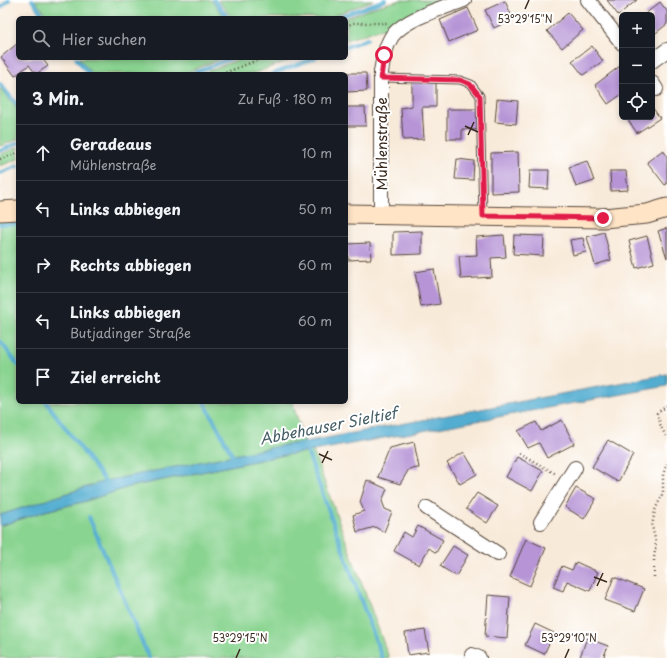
<!DOCTYPE html>
<html lang="de">
<meta charset="utf-8">
<style>
:root{--surface:#171b24;--page:#20242c;--text:#f1f3f6;--muted:#9ea1a6;--line:#363941}
body{margin:0;font-family:"Playpen Sans",sans-serif;background:var(--page);color:var(--text)}
.controls{position:absolute;right:12px;top:12px;display:grid;overflow:hidden;border-radius:6px;box-shadow:0 2px 6px #0003}
.controls button{width:36px;height:36px;display:grid;place-items:center;padding:0;border:0;border-bottom:1px solid var(--line);background:var(--surface);color:var(--text);font:20px sans-serif}
.stop{position:absolute;width:12px;height:12px;margin:-9px;border:3px solid #e11d48;border-radius:50%;background:#fff}
.stop.end{background:#e11d48;border-color:#fff;box-shadow:0 1px 4px #0008}
.list{margin:0;padding:0;list-style:none}
h2{display:flex;justify-content:space-between;align-items:center;height:52px;margin:0;padding:0 16px;font-size:17px}
h2 small{font-size:13px;font-weight:400;color:var(--muted)}
.list li{display:grid;grid-template-columns:26px 1fr auto;gap:12px;align-items:center;box-sizing:border-box;height:56px;padding:0 16px;border-top:1px solid var(--line)}
.list b{display:block;font-size:15px;white-space:nowrap}
.list p{margin:0;font-size:13px;white-space:nowrap;color:var(--muted)}
.list em{font-size:13px;font-style:normal;color:var(--muted)}
.icon{flex:none;width:22px;height:22px;fill:none;stroke:currentColor;stroke-width:2;stroke-linecap:round;stroke-linejoin:round}
.map{position:relative;flex:none;width:667px;height:658px;overflow:hidden}
.search{position:absolute;background:var(--surface);box-shadow:0 2px 6px #0003;left:16px;top:16px;width:332px;height:44px;display:flex;align-items:center;gap:10px;box-sizing:border-box;padding:0 14px;border-radius:6px;color:var(--muted);font-size:15px}
.panel{position:absolute;background:var(--surface);box-shadow:0 2px 6px #0003;left:16px;top:72px;width:332px;height:332px;border-radius:6px}
.map>svg:first-child{display:block}
.green{fill:#8ad491;stroke:#627f58}
.water{fill:#53add1;stroke:#476c78}
.lines{fill:none;stroke-linecap:round;stroke-linejoin:round}
.stream{stroke:#53add1;stroke-width:4}
.building{fill:#b694d6}
.lane-casing{stroke:#57473a;stroke-width:9}
.street-casing{stroke:#57473a;stroke-width:16}
.secondary-casing{stroke:#57473a;stroke-width:21}
.path{stroke:#57473a;stroke-width:2.5;stroke-dasharray:1 3;stroke-linecap:butt}
.lane{stroke:#fff;stroke-width:7}
.street{stroke:#fff;stroke-width:14}
.secondary{stroke:#ffe4c6;stroke-width:19}
.route{stroke:#e11d48;stroke-width:5}
.ticks{fill:none;stroke:#3b2a1e;stroke-width:1.5}
.labels{text-anchor:middle;dominant-baseline:central;stroke-width:4;stroke-linejoin:round;paint-order:stroke}
.street-label{font-size:14px;fill:#3b2a1e;stroke:#fff}
.water-label{font-size:15px;font-style:italic;fill:#455e66;stroke:#fff}
.ticks-label{font-size:10px;text-anchor:middle;fill:#3b2a1e;stroke:#fff;stroke-width:4;stroke-linejoin:round;paint-order:stroke}
</style>
<div class="map">
<svg width="667" height="658" viewBox="0 0 667 658">
<rect width="100%" height="100%" fill="#fff"/>
<filter id="ink" filterUnits="userSpaceOnUse"><feTurbulence type="fractalNoise" baseFrequency=".025" numOctaves="2"/><feDisplacementMap in="SourceGraphic" scale="8" xChannelSelector="R" yChannelSelector="G"/><feConvolveMatrix kernelMatrix="1 2 1 2 8 2 1 2 1" color-interpolation-filters="sRGB"/></filter>
<filter id="wash" filterUnits="userSpaceOnUse"><feTurbulence type="fractalNoise" baseFrequency=".012" numOctaves="4" result="noise"/><feDisplacementMap in="SourceGraphic" scale="16" xChannelSelector="R" yChannelSelector="G"/><feGaussianBlur stdDeviation="0.9" result="paint"/><feColorMatrix in="noise" values="0 0 0 0 0 0 0 0 0 0 0 0 0 0 0 0 0 1.4 0 .05"/><feComposite in="paint" operator="in"/></filter>
<g filter="url(#wash)">
<rect width="100%" height="100%" fill="#f8ead9"/>
<g class="green">
<polygon points="35,0 211,0 225,18 49,18"/>
<polygon points="218,0 373,0 328,18 232,18"/>
<polygon points="401,0 438,0 402,22 346,40 346,18 378,6"/>
<polygon points="79,58 223,58 182,74 92,74"/>
<polygon points="242,58 295,58 252,74 201,74"/>
<polygon points="0,88 18,110 18,139 0,146"/>
<polygon points="18,147 18,159 0,166 0,155"/>
<polygon points="18,218 18,402 292,402 305,442 278,446 43,502 0,515 0,220"/>
<polygon points="313,451 389,658 0,658 0,526 45,511 83,502 129,487 279,456"/>
</g>
<polygon class="water" points="667,374 667,386 313,451 279,456 129,487 83,502 45,511 0,526 0,515 105,481 278,446 305,442"/>
<g class="lines">
<g class="stream">
<polyline points="32,0 45,18"/>
<polyline points="214,0 228,18"/>
<polyline points="0,8 9,0"/>
<polyline points="336,18 385,0"/>
<polyline points="346,47 367,39"/>
<polyline points="76,58 89,74"/>
<polyline points="191,74 232,58"/>
<polyline points="272,74 315,58"/>
<polyline points="0,84 18,106"/>
<polyline points="0,151 18,143"/>
<polyline points="0,173 18,166"/>
<polyline points="0,224 18,224"/>
<polyline points="0,341 18,365"/>
<polyline points="46,402 108,485"/>
<polyline points="204,402 235,460"/>
<polyline points="306,448 382,658"/>
<polyline points="89,517 149,658"/>
</g>
</g>
<g id="blocks">
<g class="building">
<polygon points="607,0 637,0 618,15"/>
<polygon points="505,1 513,19 494,28 485,10"/>
<polygon points="660,2 667,11 667,24 652,36 652,15 644,15"/>
<polygon points="468,8 478,30 449,42 440,20"/>
<polygon points="568,13 583,30 562,48 547,31"/>
<polygon points="18,43 18,58 42,58 48,66 36,74 29,65 15,76 1,57"/>
<polygon points="592,46 603,61 583,75 572,61"/>
<polygon points="620,66 622,69 622,94 608,104 595,85"/>
<polygon points="346,73 366,73 367,91 346,92"/>
<polygon points="412,82 436,83 436,107 422,107 424,139 403,140 401,108 412,106"/>
<polygon points="497,99 518,101 516,124 495,122"/>
<polygon points="346,107 365,107 366,126 346,126"/>
<polygon points="652,107 660,118 637,133 626,117 652,117"/>
<polygon points="447,109 478,109 478,130 462,129 462,139 447,139"/>
<polygon points="663,150 667,156 667,184 665,185 647,162"/>
<polygon points="518,152 519,192 491,193 491,153"/>
<polygon points="457,159 474,161 473,180 455,179"/>
<polygon points="587,161 594,181 576,187 569,167"/>
<polygon points="530,170 549,170 548,189 529,188"/>
<polygon points="610,171 626,171 628,190 611,191"/>
<polygon points="667,228 667,258 658,231"/>
<polygon points="422,231 422,254 393,255 393,232"/>
<polygon points="604,232 611,260 595,265 587,237"/>
<polygon points="504,235 506,257 491,258 492,277 461,279 459,256 477,255 476,237"/>
<polygon points="514,235 544,236 543,256 513,254"/>
<polygon points="647,236 654,263 636,268 629,241"/>
<polygon points="583,238 586,252 573,255 570,240"/>
<polygon points="370,243 371,259 348,260 347,244"/>
<polygon points="434,269 440,304 421,307 415,272"/>
<polygon points="562,420 574,444 547,458 539,443 528,448 518,431 536,422 541,431"/>
<polygon points="608,440 633,455 618,482 592,467"/>
<polygon points="414,442 419,468 409,469 400,484 378,477 390,448"/>
<polygon points="464,452 477,474 460,484 447,463"/>
<polygon points="517,457 543,471 532,491 506,477"/>
<polygon points="367,480 387,489 382,501 385,509 392,512 384,532 375,527 357,532 353,515 364,511 360,502"/>
<polygon points="576,488 596,499 584,519 565,507"/>
<polygon points="477,493 498,506 487,523 466,509"/>
<polygon points="418,526 443,540 436,553 429,548 419,565 394,551 404,532 412,537"/>
<polygon points="526,539 546,548 530,586 510,577"/>
<polygon points="453,546 468,555 456,576 440,566"/>
<polygon points="576,562 598,572 590,591 567,581 563,591 553,587 562,566 572,570"/>
<polygon points="614,577 644,589 635,611 605,600"/>
<polygon points="488,595 510,597 507,638 485,636"/>
<polygon points="535,624 554,633 544,654 525,645"/>
<polygon points="425,630 429,652 408,655 405,633"/>
<polygon points="587,638 608,646 603,658 580,657"/>
</g>
</g>
</g>
<g filter="url(#ink)">
<use href="#blocks" fill-opacity="0" stroke="#57473a" stroke-width="1"/>
<g class="lines">
<g class="lane-casing">
<polyline id="lane" points="381,78 460,80 471,84 480,96 483,216"/>
</g>
<g class="street-casing">
<g id="street">
<polyline points="588,0 622,43"/>
<polyline points="652,61 667,50"/>
<polyline points="652,83 656,89"/>
<path d="M381,215V72C383,60 385,47 392,36C406,18 443,8 464,0"/>
<polyline points="427,508 498,554"/>
<polyline points="541,522 575,468"/>
<polyline points="472,655 479,658"/>
</g>
</g>
<g class="secondary-casing">
<g id="secondary">
<polyline points="0,211 18,210"/>
<polyline points="346,214 603,218 647,214 667,208"/>
</g>
</g>
<g class="path">
<polyline points="346,26 353,23 387,23"/>
<polyline points="222,74 263,58"/>
<polyline points="0,159 18,153"/>
<polyline points="667,406 657,413 661,427 667,438"/>
<polyline points="519,453 556,474"/>
<polyline points="654,577 654,558 656,543 652,526 655,510 663,493 663,474 667,464"/>
</g>
<use href="#lane" class="lane"/>
<use href="#street" class="street"/>
<use href="#secondary" class="secondary"/>
</g>
</g>
<g class="lines" filter="url(#ink)">
<polyline class="route" points="384,55 381,78 460,80 470,84 480,96 483,216 603,218"/>
</g>
<path class="ticks" d="M525,9L529,0M465,126L478,132M468,135L474,122M319,454L332,460M322,463L328,451M594,577L607,582M597,586L603,573M236,658L240,649M565,658L569,649"/>
<g class="labels">
<g class="street-label">
<text transform="translate(381 144) rotate(-90)">Mühlenstraße</text>
</g>
<g class="water-label">
<text transform="translate(328 425) rotate(-11)">Abbehauser Sieltief</text>
</g>
</g>
<g class="ticks-label">
<text x="525" y="23">53°29'15"N</text>
<text x="240" y="642">53°29'15"N</text>
<text x="569" y="642">53°29'10"N</text>
</g>
</svg>
<div class="controls">
<button>+</button>
<button>−</button>
<button><svg class="icon" aria-label="locate" viewBox="0 0 24 24"><circle cx="12" cy="12" r="6"/><path d="M12 2v4M12 18v4M2 12h4M18 12h4"/></svg></button>
</div>
<div class="stop" style="left:384px;top:55px"></div>
<div class="stop end" style="left:603px;top:218px"></div>
<div class="search"><svg class="icon" aria-label="search" viewBox="0 0 24 24"><circle cx="10" cy="10" r="6"/><path d="M15 15l6 6"/></svg>Hier suchen</div>
<section class="panel">
<h2>3 Min.<small>Zu Fuß · 180 m</small></h2>
<ul class="list">
<li><svg class="icon" aria-label="ahead" viewBox="0 0 24 24"><path d="M12 20V5M6 11l6-6 6 6"/></svg><div><b>Geradeaus</b><p>Mühlenstraße</p></div><em>10 m</em></li>
<li><svg class="icon" aria-label="left" viewBox="0 0 24 24"><path d="M17 20v-9H6M10 6l-5 5 5 5"/></svg><div><b>Links abbiegen</b></div><em>50 m</em></li>
<li><svg class="icon" aria-label="right" viewBox="0 0 24 24"><path d="M7 20v-9h11M14 6l5 5-5 5"/></svg><div><b>Rechts abbiegen</b></div><em>60 m</em></li>
<li><svg class="icon" aria-label="left" viewBox="0 0 24 24"><path d="M17 20v-9H6M10 6l-5 5 5 5"/></svg><div><b>Links abbiegen</b><p>Butjadinger Straße</p></div><em>60 m</em></li>
<li><svg class="icon" aria-label="arrive" viewBox="0 0 24 24"><path d="M6 21V4h12l-3 4 3 4H6"/></svg><div><b>Ziel erreicht</b></div></li>
</ul>
</section>
</div>
